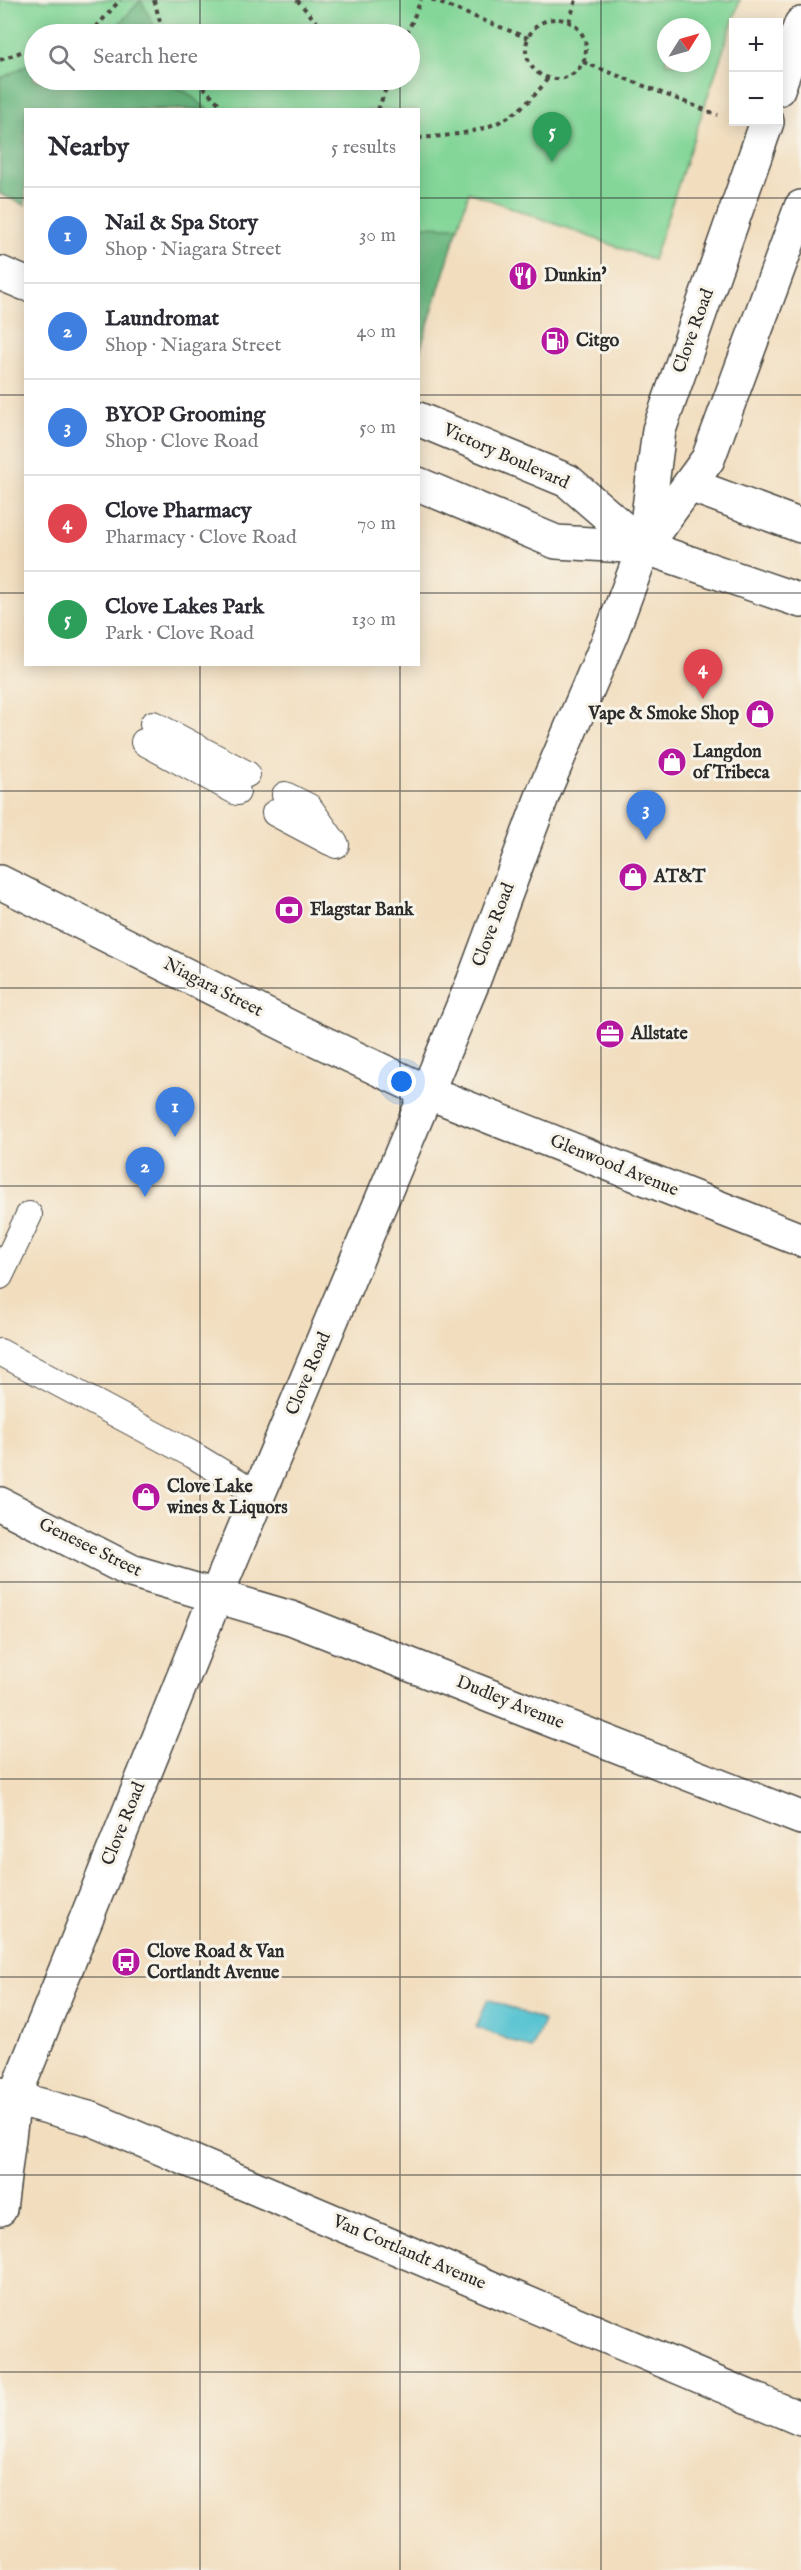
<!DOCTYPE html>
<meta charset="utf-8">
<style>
:root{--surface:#fff;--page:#f2f2f3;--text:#2b2b33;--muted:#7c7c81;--line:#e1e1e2;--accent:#7c3aed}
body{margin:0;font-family:"IM FELL English",serif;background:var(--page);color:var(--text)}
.controls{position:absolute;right:18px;top:18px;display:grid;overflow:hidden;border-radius:0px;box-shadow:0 3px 15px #0003}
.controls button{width:54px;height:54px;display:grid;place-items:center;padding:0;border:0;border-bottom:2px solid var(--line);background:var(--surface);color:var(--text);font:30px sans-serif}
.compass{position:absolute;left:657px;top:18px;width:54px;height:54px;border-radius:50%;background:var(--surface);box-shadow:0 3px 15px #0003;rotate:53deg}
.you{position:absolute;left:402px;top:1082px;width:21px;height:21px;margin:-15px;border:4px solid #fff;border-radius:50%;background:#1a73e8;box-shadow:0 0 0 9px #1a73e833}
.badge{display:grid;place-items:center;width:39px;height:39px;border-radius:50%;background:var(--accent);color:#fff;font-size:20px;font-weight:700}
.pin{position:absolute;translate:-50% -50px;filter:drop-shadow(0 2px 3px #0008)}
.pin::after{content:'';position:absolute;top:32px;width:21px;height:18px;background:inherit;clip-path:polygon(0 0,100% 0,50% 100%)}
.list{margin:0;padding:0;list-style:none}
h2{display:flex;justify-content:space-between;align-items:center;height:78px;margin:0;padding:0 24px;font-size:26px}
h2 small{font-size:20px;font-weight:400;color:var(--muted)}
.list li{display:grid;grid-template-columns:39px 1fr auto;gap:18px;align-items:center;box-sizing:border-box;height:96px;padding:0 24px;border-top:2px solid var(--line)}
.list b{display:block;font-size:22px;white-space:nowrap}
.list p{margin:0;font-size:20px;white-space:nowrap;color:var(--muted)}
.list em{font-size:20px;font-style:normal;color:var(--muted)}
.icon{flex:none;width:33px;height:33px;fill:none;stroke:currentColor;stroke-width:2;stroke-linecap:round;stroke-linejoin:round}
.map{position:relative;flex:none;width:801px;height:2570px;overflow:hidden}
.search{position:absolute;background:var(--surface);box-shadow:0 3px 15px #0003;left:24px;top:24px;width:396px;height:66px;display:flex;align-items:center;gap:15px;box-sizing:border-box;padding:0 21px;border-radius:33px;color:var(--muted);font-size:22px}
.panel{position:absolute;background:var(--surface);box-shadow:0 3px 15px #0003;left:24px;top:108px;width:396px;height:558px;border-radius:0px}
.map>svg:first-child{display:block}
.green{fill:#83d698;stroke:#578062;stroke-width:1.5;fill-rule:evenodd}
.forest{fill:#6ab780;stroke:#4a7156;stroke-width:1.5}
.water{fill:#57c3d1;stroke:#41777e;stroke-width:1.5}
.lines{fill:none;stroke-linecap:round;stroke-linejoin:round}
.lane-casing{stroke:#494641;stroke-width:28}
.street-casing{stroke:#494641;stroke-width:36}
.secondary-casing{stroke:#494641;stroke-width:36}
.path{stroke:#494641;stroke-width:4;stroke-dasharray:4.5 4.5;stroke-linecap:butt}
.lane{stroke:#fff;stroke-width:26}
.street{stroke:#fff;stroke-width:33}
.secondary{stroke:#fff;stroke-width:33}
.grid{fill:none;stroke:#2b2b2b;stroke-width:1.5;stroke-opacity:0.55}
.labels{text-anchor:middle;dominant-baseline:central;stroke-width:6;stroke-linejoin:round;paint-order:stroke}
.poi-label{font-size:18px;font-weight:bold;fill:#2b2b2b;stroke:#f7f3e8;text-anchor:start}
.street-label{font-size:18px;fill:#2b2b2b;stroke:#f7f3e8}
</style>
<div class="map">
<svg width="801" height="2570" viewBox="0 0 801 2570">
<rect width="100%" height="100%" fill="#f7f3e8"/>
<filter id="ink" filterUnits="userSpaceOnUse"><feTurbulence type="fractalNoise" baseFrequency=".0167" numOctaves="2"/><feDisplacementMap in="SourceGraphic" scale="12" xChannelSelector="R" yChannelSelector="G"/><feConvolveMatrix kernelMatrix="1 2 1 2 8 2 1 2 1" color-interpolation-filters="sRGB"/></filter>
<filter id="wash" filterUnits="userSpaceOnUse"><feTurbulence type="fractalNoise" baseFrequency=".008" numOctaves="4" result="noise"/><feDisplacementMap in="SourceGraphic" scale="24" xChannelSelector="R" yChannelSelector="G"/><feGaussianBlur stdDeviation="1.35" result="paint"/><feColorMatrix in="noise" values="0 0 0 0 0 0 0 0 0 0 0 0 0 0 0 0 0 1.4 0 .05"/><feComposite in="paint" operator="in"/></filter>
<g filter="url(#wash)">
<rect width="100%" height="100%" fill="#f2debf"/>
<path class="green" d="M0,0H740L653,260L469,192L419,353L418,110H26L25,205L0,194ZM666,27H702V63H666ZM34,34H410V80H34Z"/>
<g class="forest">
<polygon points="141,0 158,34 110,34"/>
<polygon points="33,62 34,80 160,80 186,92 207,109 26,110 25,205 0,194 0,79"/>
<polygon points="419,226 458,227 419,353 418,226"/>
</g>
<polygon class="water" points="488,1999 544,2021 532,2049 476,2027"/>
</g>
<g filter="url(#ink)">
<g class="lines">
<g class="lane-casing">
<g id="lane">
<polyline points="153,724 247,774"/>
<polyline points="144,742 237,792"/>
<polyline points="285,795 309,807 336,845"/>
<polyline points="275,813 330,842"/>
<polyline points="0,1276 29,1215"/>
<polyline points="0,1352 193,1455 259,1495"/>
</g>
</g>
<g class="street-casing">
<g id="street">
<polyline points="0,882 294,1029 427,1092 801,1240"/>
<polyline points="0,1504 131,1571 291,1618 801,1818"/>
<polyline points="0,2094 92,2119 801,2419"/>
</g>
</g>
<g class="secondary-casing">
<g id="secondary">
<polyline points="778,89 801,24"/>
<polyline points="0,273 26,284"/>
<polyline points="418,419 568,481 644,547"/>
<polyline points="418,484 556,542 644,547 801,601"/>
<polyline points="690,485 801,526"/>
<polyline points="645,545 708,459 801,207"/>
<polyline points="0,2209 14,2098 216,1596 473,982 543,794 612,632 644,547 659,430 767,122"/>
</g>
</g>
<g class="path">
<polyline points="154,0 161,25 168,34"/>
<polyline points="297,0 319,25 332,34"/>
<polyline points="432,0 528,38"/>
<circle cx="556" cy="49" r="30"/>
<polyline points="569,22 576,0"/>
<polyline points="90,34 120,0"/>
<polyline points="407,34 421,0"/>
<polyline points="0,60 34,47"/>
<polyline points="583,62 718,115"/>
<polyline points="197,80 225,110"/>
<polyline points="378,110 389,80"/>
<path d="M418,138C476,134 513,128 548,78"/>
</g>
<use href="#lane" class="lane"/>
<use href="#street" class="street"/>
<use href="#secondary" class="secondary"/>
</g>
</g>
<path class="grid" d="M200,0V34M400,0V34M601,0V2570M200,80V110M400,80V110M0,198H26M418,198H801M0,395H26M418,395H801M0,593H26M418,593H801M200,664V2570M400,664V2570M0,791H801M0,988H801M0,1186H801M0,1384H801M0,1582H801M0,1779H801M0,1977H801M0,2175H801M0,2372H801"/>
<defs>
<g id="restaurant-disc" transform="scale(1.5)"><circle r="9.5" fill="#b5179e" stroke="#f7f3e8"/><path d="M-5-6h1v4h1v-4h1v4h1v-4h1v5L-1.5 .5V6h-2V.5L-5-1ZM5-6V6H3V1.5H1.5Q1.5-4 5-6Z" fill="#fff"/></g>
<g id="fuel-disc" transform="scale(1.5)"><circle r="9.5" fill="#b5179e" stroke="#f7f3e8"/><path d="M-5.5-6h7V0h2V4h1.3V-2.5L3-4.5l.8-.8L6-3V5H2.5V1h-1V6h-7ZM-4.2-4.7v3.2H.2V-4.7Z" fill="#fff"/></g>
<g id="shop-disc" transform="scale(1.5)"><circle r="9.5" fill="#b5179e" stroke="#f7f3e8"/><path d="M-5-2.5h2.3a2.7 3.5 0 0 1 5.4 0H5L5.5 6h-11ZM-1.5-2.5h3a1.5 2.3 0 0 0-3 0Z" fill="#fff"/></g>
<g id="bank-disc" transform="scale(1.5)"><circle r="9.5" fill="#b5179e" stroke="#f7f3e8"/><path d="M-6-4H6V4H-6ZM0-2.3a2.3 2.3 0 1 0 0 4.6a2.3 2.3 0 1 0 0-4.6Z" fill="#fff"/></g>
<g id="office-disc" transform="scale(1.5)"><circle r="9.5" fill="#b5179e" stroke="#f7f3e8"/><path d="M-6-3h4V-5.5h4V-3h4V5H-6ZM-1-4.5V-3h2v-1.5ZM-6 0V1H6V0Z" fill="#fff"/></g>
<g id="bus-disc" transform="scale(1.5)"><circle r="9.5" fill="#b5179e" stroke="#f7f3e8"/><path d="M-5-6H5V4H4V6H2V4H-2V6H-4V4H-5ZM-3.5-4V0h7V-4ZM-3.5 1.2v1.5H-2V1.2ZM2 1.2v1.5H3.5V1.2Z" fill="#fff"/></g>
</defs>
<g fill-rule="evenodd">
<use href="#restaurant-disc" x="523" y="276"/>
<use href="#fuel-disc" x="555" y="341"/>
<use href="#shop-disc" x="760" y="714"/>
<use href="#shop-disc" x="672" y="762"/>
<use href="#shop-disc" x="633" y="877"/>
<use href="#bank-disc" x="289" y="910"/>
<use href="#office-disc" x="610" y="1034"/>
<use href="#shop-disc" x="146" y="1497"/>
<use href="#bus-disc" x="126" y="1962"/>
</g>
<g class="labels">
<g class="poi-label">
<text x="544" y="276">Dunkin'</text>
<text x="576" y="341">Citgo</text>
<text x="739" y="714" text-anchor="end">Vape &amp; Smoke Shop</text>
<text x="693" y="752">Langdon<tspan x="693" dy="21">of Tribeca</tspan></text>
<text x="654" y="877">AT&amp;T</text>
<text x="310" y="910">Flagstar Bank</text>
<text x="631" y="1034">Allstate</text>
<text x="167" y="1487">Clove Lake<tspan x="167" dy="21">wines &amp; Liquors</tspan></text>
<text x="147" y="1952">Clove Road &amp; Van<tspan x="147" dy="21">Cortlandt Avenue</tspan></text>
</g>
<g class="street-label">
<text transform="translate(694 331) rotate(-70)">Clove Road</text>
<text transform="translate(506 457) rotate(24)">Victory Boulevard</text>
<text transform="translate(494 925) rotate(-69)">Clove Road</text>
<text transform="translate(213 988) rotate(27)">Niagara Street</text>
<text transform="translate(614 1166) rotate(22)">Glenwood Avenue</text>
<text transform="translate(309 1374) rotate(-67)">Clove Road</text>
<text transform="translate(90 1548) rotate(26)">Genesee Street</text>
<text transform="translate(510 1703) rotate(22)">Dudley Avenue</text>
<text transform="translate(124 1824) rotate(-68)">Clove Road</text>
<text transform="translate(409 2253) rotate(23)">Van Cortlandt Avenue</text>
</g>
</g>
</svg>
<div class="controls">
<button>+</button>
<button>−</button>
</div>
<svg class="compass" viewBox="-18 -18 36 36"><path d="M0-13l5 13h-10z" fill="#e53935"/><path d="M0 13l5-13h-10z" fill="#7c7c81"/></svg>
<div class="you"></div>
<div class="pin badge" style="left:175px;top:1137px;background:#3f7fe0">1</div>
<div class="pin badge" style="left:145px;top:1197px;background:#3f7fe0">2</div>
<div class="pin badge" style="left:646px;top:840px;background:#3f7fe0">3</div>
<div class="pin badge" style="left:703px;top:699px;background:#e0444e">4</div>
<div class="pin badge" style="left:552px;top:162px;background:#2e9e5b">5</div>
<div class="search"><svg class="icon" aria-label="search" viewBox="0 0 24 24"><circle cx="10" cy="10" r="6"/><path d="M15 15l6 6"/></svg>Search here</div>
<section class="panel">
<h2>Nearby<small>5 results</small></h2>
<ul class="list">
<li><span class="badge" style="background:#3f7fe0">1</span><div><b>Nail &amp; Spa Story</b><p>Shop · Niagara Street</p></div><em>30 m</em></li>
<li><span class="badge" style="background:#3f7fe0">2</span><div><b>Laundromat</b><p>Shop · Niagara Street</p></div><em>40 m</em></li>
<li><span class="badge" style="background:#3f7fe0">3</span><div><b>BYOP Grooming</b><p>Shop · Clove Road</p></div><em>50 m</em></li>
<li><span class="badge" style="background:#e0444e">4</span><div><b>Clove Pharmacy</b><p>Pharmacy · Clove Road</p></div><em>70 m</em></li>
<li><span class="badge" style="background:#2e9e5b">5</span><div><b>Clove Lakes Park</b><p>Park · Clove Road</p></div><em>130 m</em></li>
</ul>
</section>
</div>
